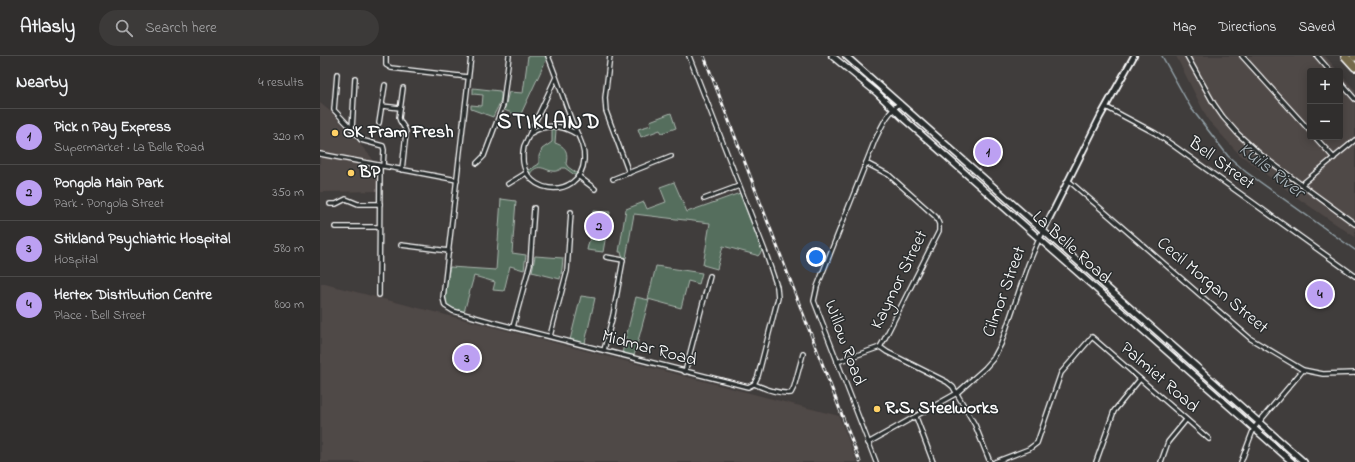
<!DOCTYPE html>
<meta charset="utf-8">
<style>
:root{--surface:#302e2d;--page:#3c3a39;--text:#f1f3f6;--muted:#a8a8aa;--line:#4b4a49;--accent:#bca0f2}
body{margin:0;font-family:"Indie Flower",sans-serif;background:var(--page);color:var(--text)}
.controls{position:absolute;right:12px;top:12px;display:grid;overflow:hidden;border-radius:4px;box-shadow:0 2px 10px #0003}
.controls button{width:36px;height:36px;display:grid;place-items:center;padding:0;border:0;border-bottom:1px solid var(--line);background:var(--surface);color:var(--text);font:20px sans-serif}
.you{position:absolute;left:496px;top:201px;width:14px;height:14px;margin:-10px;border:3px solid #fff;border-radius:50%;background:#1a73e8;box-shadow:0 0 0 6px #1a73e833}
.badge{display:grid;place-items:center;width:26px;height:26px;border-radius:50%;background:var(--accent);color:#111;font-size:13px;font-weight:700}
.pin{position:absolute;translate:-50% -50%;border:2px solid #fff;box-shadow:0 1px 4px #0006}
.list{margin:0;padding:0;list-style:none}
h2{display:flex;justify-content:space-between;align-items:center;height:52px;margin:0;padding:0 16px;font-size:17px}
h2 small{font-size:13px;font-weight:400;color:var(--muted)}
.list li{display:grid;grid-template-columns:26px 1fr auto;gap:12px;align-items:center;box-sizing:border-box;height:56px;padding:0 16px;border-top:1px solid var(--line)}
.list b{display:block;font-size:15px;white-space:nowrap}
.list p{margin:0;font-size:13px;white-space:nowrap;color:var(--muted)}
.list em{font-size:13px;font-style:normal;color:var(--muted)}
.icon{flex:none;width:22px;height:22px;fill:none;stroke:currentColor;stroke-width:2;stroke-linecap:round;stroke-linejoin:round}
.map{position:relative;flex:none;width:1035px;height:406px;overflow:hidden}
header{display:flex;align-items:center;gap:24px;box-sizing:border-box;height:56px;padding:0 20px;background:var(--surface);border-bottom:1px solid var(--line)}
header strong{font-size:19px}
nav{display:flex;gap:22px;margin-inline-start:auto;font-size:14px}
.search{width:280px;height:36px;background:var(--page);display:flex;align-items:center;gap:10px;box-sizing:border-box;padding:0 14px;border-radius:22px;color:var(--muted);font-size:15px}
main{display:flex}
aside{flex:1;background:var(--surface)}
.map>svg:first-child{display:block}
.built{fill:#504846}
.green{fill:#546e5d;stroke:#aab6ae}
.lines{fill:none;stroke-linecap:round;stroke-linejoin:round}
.stream{stroke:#92a1a8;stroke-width:1.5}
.minor-casing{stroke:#fff;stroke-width:6}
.tertiary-casing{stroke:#fff;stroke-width:8}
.secondary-casing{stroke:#fff;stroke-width:8}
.motorway-casing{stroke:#fff;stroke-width:10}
.minor{stroke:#2a2d2e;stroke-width:3.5}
.tertiary{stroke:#2a2d2e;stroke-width:4.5}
.secondary{stroke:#2a2d2e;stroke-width:5}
.motorway{stroke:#746b4b;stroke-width:7}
.rail-casing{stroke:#fff;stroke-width:3}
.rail{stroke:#2a2d2e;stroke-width:1.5;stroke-dasharray:4.5;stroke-linecap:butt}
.poi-dot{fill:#ffd166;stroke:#2a2d2e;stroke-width:1.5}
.labels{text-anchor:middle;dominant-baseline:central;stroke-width:3;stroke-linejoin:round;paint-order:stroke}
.poi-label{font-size:18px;font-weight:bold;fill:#fff;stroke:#2a2d2e;text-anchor:start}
.street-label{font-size:18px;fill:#fff;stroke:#2a2d2e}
.water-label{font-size:19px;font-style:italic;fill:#aeb8be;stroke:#2a2d2e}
.district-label{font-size:22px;font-weight:bold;letter-spacing:1px;fill:#fff;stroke:#2a2d2e}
</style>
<header>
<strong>Atlasly</strong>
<div class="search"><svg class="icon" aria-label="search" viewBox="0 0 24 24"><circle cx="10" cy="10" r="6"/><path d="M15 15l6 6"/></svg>Search here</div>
<nav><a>Map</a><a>Directions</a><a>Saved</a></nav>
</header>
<main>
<aside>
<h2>Nearby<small>4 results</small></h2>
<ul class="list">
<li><span class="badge">1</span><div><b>Pick n Pay Express</b><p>Supermarket · La Belle Road</p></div><em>320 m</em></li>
<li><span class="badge">2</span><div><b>Pongola Main Park</b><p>Park · Pongola Street</p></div><em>350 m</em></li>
<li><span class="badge">3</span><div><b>Stikland Psychiatric Hospital</b><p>Hospital</p></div><em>580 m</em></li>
<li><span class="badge">4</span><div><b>Hertex Distribution Centre</b><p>Place · Bell Street</p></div><em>800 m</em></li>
</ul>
</aside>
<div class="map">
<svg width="1035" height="406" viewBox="0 0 1035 406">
<rect width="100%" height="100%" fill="#403d3c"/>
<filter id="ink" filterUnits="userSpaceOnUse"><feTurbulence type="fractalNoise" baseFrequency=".025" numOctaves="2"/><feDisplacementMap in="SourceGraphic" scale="8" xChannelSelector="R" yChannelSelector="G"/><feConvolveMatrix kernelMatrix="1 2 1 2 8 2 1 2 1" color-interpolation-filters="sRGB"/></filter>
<g filter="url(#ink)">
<g class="built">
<polygon points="856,0 1005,0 1018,15 990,15 990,81 1020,81 1020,17 1035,34 1035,181 979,143 919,98 888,64"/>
<polygon points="0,47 11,56 52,102 51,107 60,109 60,135 0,136"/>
<polygon points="1,227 519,360 537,406 1,406"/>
</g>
<g class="green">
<polygon points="208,0 226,0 227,2 200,60 184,54 189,36 203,37"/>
<path d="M153,32L180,35C184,44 176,53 173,61L151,53V49L162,50L163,39L153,38Z"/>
<polygon points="351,57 356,72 342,77 340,74 321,81 318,73 331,69 330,65"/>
<path d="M231,72H237L236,74L235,87C247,91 248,97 246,108L248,111L258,118L256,120L245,112H242C229,123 221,101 209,119L207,113L209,114L219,108V100L222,93L232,86V74Z"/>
<polygon points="354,126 367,156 420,137 442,195 438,200 436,199 403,190 397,213 383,209 390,167 314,158 306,202 302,200 301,196 299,196 306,153 324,146 327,153 346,146 340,131"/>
<path d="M181,143L196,145L192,197L206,199L204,214L190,210L184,235L173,234L175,226L154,220L144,256C139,254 130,254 127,249C124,244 128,216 130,211L176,214Z"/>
<polygon points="273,155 290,156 283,196 267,194 269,185 270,185"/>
<polygon points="215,200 243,202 242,213 240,223 212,216"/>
<polygon points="336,210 382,217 379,228 368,225 361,252 328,243"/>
<polygon points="261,240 275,242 265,287 250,284"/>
<polygon points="316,241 329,244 314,300 302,297"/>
</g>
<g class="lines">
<polyline class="stream" points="842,0 871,52 908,100 926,116 1035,194"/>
<g class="minor-casing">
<g id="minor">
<polyline points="66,0 66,9 71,12 148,21"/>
<polyline points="151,0 123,242 125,250 133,255 172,266 428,331 434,328 438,320 458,242 457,231 445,195 369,0"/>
<path d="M228,0C237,22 244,44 252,66C257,78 265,90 264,104C261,146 193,141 204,90L236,21"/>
<polyline points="290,0 285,42 286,55 309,117"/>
<polyline points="867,0 894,48 903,61 918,78 941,99 1035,168"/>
<polyline points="922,0 990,75"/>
<polyline points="997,0 1010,15"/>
<polyline points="17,18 14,54 32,73"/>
<polyline points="35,22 32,73 41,84 63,90 64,94 63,110"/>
<polyline points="1020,26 1035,43"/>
<polyline points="62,50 80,52"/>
<polyline points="786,51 835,77 854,90 1035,220"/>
<polyline points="59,67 65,29"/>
<path d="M211,77C227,67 243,69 258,79"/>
<polyline points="995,81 1014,102"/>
<polyline points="0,98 137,124"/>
<polyline points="157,107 164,100 183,49 189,0"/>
<polyline points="546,107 569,119 616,161 619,168 619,175 564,284 560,291"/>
<path d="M82,114L86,77C86,71 80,68 79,62L83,32"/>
<polyline points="258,120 275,133"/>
<polyline points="293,123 351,100"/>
<polyline points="749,125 931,283 983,314 1003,318 1035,317"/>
<polyline points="188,128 206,117"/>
<polyline points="981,129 1035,84"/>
<polyline points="384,143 419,130"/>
<polyline points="10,148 16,148 26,143 38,148 60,148"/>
<polyline points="15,171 59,171"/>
<polyline points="81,189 129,195"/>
<polyline points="59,239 60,110"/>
<polyline points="193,271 210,208 214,152"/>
<polyline points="230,280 247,215 251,156"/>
<polyline points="284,294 293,259 303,204 286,201"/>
<polyline points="517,306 560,291 567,296 627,326 633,331 655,369 670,406"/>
<polyline points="365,316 390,220"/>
<path d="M434,328C445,333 459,338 471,337L474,331L483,298"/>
<polyline points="596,361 613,406"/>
<polyline points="548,387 637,337 665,312 673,303 681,288 708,209 719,183"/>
<path d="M556,406L494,245L497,231L555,84C562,70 567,57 580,47"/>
<polyline points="675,406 709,393 717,387 741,317 772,281 889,383"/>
<polyline points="776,406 794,355 820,323"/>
<polyline points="841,406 848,386 866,364"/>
<polyline points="921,406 934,372 983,314"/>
</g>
</g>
<g class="tertiary-casing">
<polyline id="tertiary" points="719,183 780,61 814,0"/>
</g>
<g class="secondary-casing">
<g id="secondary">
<polyline points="512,0 557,37 585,64 972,406"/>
<polyline points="526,0 984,406"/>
</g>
</g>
<g class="motorway-casing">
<g id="motorway">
<polyline points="1025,0 1035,11"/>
<polyline points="1034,0 1035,1"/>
</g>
</g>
<use href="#minor" class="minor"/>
<use href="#tertiary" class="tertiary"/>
<use href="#secondary" class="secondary"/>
<use href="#motorway" class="motorway"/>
<g class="rail-casing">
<polyline id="rail" points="384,0 540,406"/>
</g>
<use href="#rail" class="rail"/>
</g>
</g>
<g class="poi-dot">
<circle cx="15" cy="77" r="4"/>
<circle cx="31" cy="117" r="4"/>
<circle cx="557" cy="353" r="4"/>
</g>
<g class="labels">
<g class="poi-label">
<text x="23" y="77">OK Fram Fresh</text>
<text x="39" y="117">BP</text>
<text x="565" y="353">R.S. Steelworks</text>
</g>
<g class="street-label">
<text transform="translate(901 108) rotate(36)">Bell Street</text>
<text transform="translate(751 192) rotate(42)">La Belle Road</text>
<text transform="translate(580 224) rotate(-64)">Kaymor Street</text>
<text transform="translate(892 230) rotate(40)">Cecil Morgan Street</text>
<text transform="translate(685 236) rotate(-70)">Cilmor Street</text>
<text transform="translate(524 287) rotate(70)">Willow Road</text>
<text transform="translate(329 293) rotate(15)">Midmar Road</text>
<text transform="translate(839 322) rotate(41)">Palmiet Road</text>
</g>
<g class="water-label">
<text transform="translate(951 115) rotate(38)">Kuils River</text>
</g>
<g class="district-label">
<text x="229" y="67">STIKLAND</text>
</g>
</g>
</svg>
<div class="controls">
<button>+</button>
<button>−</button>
</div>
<div class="you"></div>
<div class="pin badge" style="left:668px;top:96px">1</div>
<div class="pin badge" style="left:279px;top:170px">2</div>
<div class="pin badge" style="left:147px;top:302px">3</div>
<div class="pin badge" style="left:1000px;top:238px">4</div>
</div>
</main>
